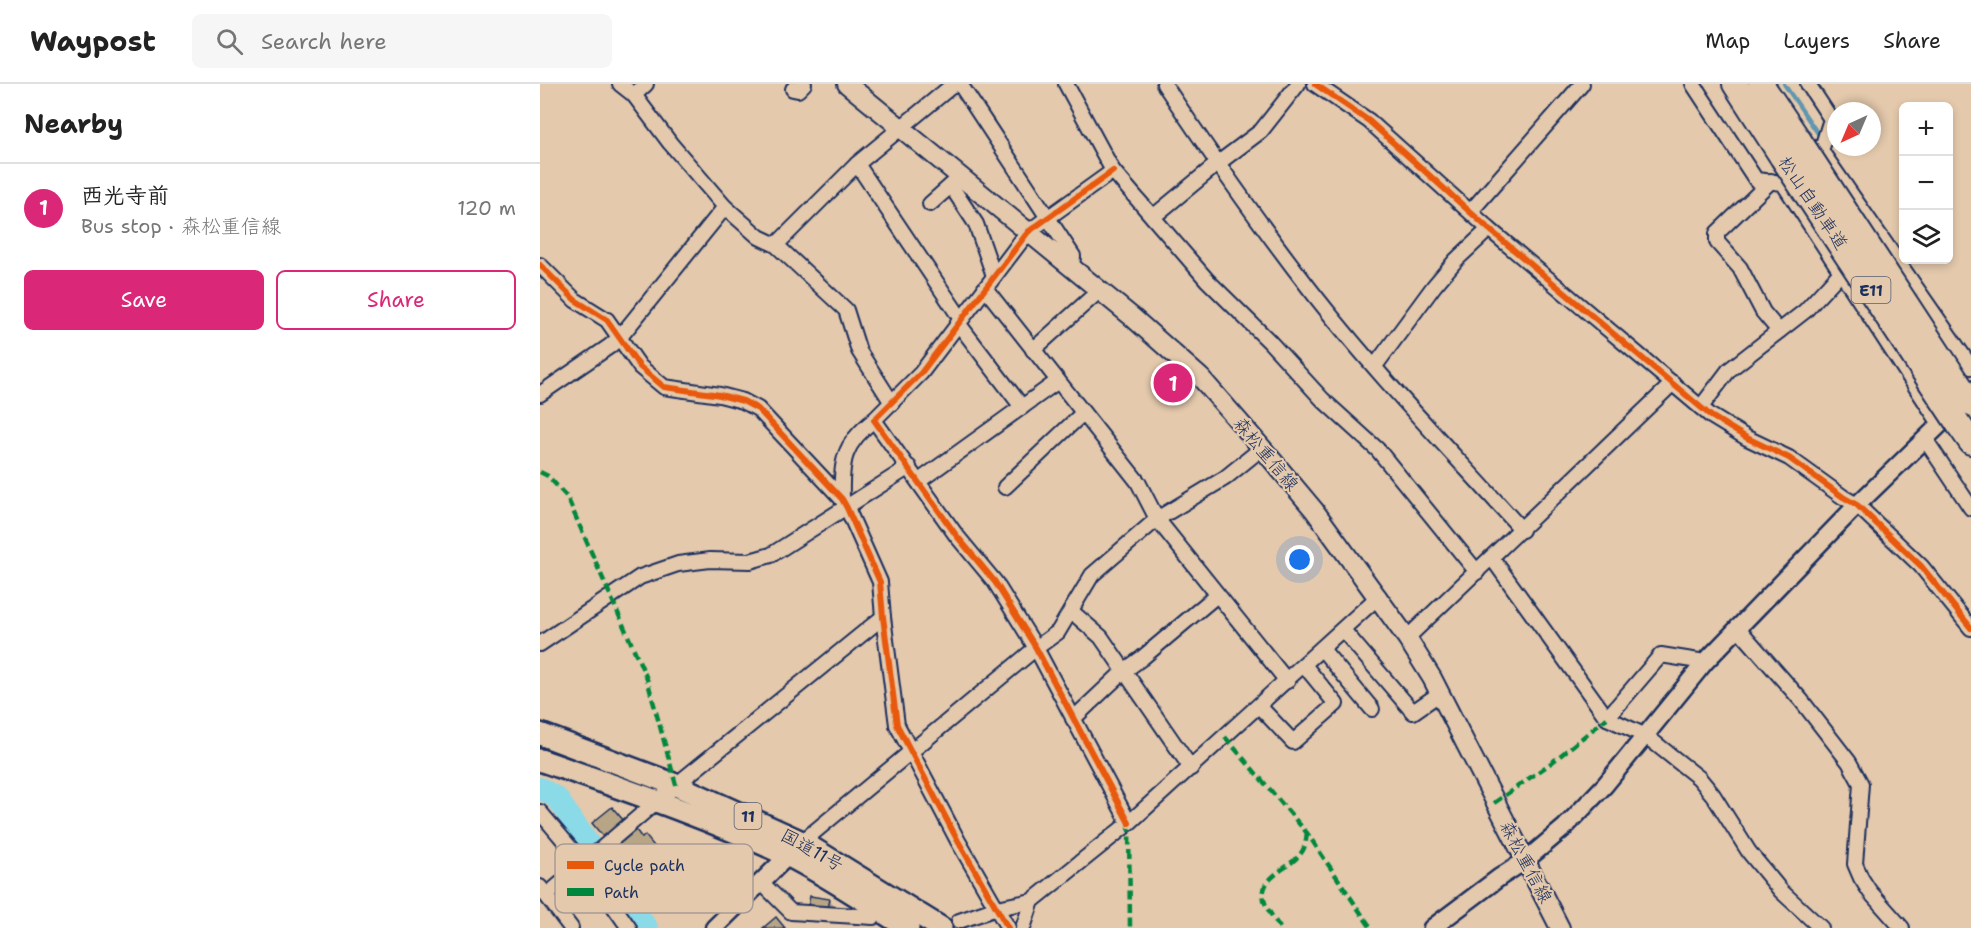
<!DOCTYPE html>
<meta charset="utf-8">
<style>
:root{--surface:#fff;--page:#f6f6f6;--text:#222;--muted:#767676;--line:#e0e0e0;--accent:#db2777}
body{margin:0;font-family:"Shantell Sans","Klee One",sans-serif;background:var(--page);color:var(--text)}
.controls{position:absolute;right:18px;top:18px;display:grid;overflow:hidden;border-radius:9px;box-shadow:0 3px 9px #0003}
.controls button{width:54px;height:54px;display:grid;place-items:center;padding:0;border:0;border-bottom:2px solid var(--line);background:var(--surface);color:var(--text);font:30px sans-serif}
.compass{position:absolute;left:1287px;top:18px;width:54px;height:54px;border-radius:50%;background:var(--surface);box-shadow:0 3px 9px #0003;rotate:224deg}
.you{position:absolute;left:760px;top:476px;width:21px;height:21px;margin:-15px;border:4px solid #fff;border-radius:50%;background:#1a73e8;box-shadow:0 0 0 9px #1a73e833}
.badge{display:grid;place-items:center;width:39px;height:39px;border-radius:50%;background:var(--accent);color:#fff;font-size:20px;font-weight:700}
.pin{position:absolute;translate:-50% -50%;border:3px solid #fff;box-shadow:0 2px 6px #0006}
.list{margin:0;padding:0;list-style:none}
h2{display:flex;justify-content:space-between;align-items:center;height:78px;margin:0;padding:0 24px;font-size:26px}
h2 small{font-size:20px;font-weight:400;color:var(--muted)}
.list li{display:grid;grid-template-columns:39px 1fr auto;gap:18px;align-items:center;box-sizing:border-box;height:90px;padding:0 24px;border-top:2px solid var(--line)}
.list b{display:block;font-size:22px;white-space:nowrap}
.list p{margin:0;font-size:20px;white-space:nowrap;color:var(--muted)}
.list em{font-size:20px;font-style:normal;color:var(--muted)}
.actions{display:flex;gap:12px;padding:18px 24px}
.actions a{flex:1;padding:14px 0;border:2px solid var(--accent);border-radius:9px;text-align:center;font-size:21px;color:var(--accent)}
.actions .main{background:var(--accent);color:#fff}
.icon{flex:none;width:33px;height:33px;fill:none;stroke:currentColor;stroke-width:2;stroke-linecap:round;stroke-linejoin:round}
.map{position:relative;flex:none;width:1431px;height:844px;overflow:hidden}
header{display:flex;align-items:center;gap:36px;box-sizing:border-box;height:84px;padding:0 30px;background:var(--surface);border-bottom:2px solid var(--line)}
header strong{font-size:28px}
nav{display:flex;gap:33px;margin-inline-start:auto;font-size:21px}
.search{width:420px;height:54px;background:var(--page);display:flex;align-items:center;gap:15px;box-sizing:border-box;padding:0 21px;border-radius:9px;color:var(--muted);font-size:22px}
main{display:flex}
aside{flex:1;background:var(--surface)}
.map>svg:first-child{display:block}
.shadow{fill:#0003}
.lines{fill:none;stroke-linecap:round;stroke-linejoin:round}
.stream{stroke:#5e96b0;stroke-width:4}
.river{stroke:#8bdae7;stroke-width:22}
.building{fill:#b8a586;stroke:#1b2f5e;stroke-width:1.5}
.minor-casing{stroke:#1b2f5e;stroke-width:18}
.tertiary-casing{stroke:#1b2f5e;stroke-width:21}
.secondary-casing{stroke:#1b2f5e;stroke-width:22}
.trunk-casing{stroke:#1b2f5e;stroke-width:26}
.motorway-casing{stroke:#1b2f5e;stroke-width:28}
.minor{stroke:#e4c9ac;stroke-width:14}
.tertiary{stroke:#e4c9ac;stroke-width:16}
.secondary{stroke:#e4c9ac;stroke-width:18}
.trunk{stroke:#e4c9ac;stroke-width:21}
.motorway{stroke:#e4c9ac;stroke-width:24}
.motorway-bridge-casing{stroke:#1b2f5e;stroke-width:28;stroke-linecap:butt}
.motorway-bridge{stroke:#e4c9ac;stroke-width:24}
.quiet{stroke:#00873e;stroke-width:4.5;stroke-dasharray:9 4.5;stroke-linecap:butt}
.cycleway-casing{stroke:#e4c9ac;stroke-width:10}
.cycleway{stroke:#e8590c;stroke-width:6}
.labels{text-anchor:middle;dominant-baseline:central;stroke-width:4.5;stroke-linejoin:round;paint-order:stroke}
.shield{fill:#e4c9ac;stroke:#575d75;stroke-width:1.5}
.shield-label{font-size:16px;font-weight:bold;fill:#1b2f5e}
.street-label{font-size:18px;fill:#1b2f5e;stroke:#e4c9ac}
.key{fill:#e4c9ac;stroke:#a89b95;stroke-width:1.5}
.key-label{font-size:16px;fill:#1b2f5e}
</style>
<header>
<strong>Waypost</strong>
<div class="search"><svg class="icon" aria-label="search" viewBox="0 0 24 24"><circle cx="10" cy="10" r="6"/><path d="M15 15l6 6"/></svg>Search here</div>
<nav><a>Map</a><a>Layers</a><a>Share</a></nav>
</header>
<main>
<aside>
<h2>Nearby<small></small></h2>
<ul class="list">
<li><span class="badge">1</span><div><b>西光寺前</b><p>Bus stop · 森松重信線</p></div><em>120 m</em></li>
</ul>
<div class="actions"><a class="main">Save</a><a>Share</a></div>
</aside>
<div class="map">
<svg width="1431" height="844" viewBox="0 0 1431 844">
<rect width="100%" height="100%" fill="#e4c9ac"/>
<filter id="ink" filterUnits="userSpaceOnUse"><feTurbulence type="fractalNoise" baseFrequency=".0167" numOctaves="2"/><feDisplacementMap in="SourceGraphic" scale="12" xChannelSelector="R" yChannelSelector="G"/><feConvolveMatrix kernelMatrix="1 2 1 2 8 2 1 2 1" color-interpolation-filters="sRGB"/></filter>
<g filter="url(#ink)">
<g class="shadow">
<polygon points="103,755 111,758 132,784 106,804 101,799"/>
<polygon points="289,816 293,820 291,827 273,825 270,821"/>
</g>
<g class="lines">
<g class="stream">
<polyline points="1244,0 1281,54"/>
<polyline points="1287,63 1304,89"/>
</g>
<polyline class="river" points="0,704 17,714 107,844"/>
</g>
<g class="building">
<polygon points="72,723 84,737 64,754 52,739"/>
<polygon points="96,746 102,754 105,751 127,778 100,800 72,766"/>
<polygon points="270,812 290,815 288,825 268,822"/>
<polygon points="236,833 245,844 223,844"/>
</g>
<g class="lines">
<g class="minor-casing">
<g id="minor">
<polyline points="80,0 94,11 106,0"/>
<polyline points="420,0 533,172 532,184"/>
<polyline points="526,0 573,87 667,196 729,257 783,316 838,366 937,488"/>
<path d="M624,0C670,69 718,138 769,204C834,288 910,366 982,446"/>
<polyline points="775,0 829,37 949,145 1171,332 1207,354 1249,374 1303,413 1317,421 1381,482 1431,544"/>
<polyline points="1153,0 1216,96 1243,99 1400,340"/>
<polyline points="1268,0 1291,35 1281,67 1431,283"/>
<polyline points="253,5 258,6 264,0"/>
<polyline points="94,11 130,59 185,123 219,153 236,161 306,226 319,267 352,319"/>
<polyline points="317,80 421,235"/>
<polyline points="573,87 488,148 381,289 334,336 416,451 455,498 496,564 589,739"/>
<polyline points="1231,97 1177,149 1177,158 1200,184 1223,228 1239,247"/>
<polyline points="411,102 436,140 454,192"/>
<polyline points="390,120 417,96"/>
<polyline points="931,127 1042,0"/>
<polyline points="613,133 677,80 721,47 758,0"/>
<polyline points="236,161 317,80 414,0"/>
<polyline points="0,181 35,216 67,236 100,283 124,303 180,311 203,317 218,325 302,415 307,424 340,498 343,533 357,641 418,757 468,844"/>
<polyline points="445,204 598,398 617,435 747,597"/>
<polyline points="418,239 482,323"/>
<polyline points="493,266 560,206"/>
<polyline points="835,282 894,202 916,176 949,145"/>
<polyline points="0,310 70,262 80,253 185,123"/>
<polyline points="1161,323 1189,286 1265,227 1301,188"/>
<polyline points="1385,355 1431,424"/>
<polyline points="379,397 518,297"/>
<polyline points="465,403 543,329"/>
<path d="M302,415C301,377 303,360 334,336"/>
<polyline points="952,474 1067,634 1106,652 1159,694 1173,711 1209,768 1241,807 1281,844"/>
<polyline points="531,527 561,553 651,684"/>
<polyline points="1197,543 1261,616 1309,678 1321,700 1315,780 1321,794 1330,808 1362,844"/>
<polyline points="803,546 873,628 899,610"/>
<polyline points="867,554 1133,299"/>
<polyline points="0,560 100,493 138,480 170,476 210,477 231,471 369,383"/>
<polyline points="782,565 832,625"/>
<polyline points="719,622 753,658 796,620 764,581"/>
<polyline points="1067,634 1121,571 1165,578"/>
<polyline points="533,635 584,587 602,574 677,511"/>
<polyline points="0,728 44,780 89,844"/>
<polyline points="262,758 496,564 518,548 552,491 617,435 685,394 722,364"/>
<polyline points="221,798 251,828 333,833 338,825"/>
<polyline points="0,803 31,844"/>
<polyline points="7,811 136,701 343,533"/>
<polyline points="419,837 457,824 492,817"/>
<polyline points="483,844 492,817 589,739 839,512"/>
</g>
</g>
<g class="tertiary-casing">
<g id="tertiary">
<polyline points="174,844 255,765"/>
<polyline points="892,844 960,793 986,776 1025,743 1065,701 1165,578 1317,421 1417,324"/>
</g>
</g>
<g class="secondary-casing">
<polyline id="secondary" points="307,0 591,232 661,294 722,364 774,426 867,554 892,594 1020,844"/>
</g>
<g class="trunk-casing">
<g id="trunk">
<polyline points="0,650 136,701 262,758 401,844"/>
<path d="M0,676C83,705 167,733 247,771C289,792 328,819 368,844"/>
</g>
</g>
<g class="motorway-casing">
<g id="motorway">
<polyline points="1195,0 1242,73"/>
<polyline points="1221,0 1260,58"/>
<polyline points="1419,341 1431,358"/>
</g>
</g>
<use href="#minor" class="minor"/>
<use href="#tertiary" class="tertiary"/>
<use href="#secondary" class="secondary"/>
<use href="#trunk" class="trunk"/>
<use href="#motorway" class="motorway"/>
<g class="motorway-bridge-casing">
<g id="motorway-bridge">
<polyline points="1260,58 1431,319"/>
<polyline points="1242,73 1419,341"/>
</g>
</g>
<use href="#motorway-bridge" class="motorway-bridge"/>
<g class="quiet">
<polyline points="0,388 8,392 27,413 107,595 136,701"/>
<polyline points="685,653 767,749 831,844"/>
<polyline points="954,719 1011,679 1067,634"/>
<polyline points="589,739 590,844"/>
<path d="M740,844C735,836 728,827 725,819C715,791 755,785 764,764C766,760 766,754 767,749"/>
</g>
<g class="cycleway-casing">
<g id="cycleway">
<polyline points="775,0 829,37 949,145 1171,332 1207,354 1249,374 1303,413 1317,421 1381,482 1431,544"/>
<polyline points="573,87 488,148 381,289 334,336 416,451 455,498 496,564 589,739"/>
<polyline points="0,181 35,216 67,236 100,283 124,303 180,311 203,317 218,325 302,415 307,424 340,498 343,533 357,641 418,757 468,844"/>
</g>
</g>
<use href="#cycleway" class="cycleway"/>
</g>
</g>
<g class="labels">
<g class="shield">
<rect x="1311.5" y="193" width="39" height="26" rx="4.5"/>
<rect x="194.5" y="719" width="27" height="26" rx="4.5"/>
</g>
<g class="shield-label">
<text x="1331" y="206">E11</text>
<text x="208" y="732">11</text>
</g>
<g class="street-label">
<text transform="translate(1273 119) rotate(56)">松山自動車道</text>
<text transform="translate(726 370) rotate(50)">森松重信線</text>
<text transform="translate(272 766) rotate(29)">国道11号</text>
<text transform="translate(986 778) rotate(62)">森松重信線</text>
</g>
</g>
<rect x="15" y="760" width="198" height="69" rx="9" class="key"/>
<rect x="27" y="777" width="27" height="8" fill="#e8590c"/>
<rect x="27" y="804" width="27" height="8" fill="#00873e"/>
<g class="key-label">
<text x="64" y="787">Cycle path</text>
<text x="64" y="814">Path</text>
</g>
</svg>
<div class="controls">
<button>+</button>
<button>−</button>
<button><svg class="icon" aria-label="layers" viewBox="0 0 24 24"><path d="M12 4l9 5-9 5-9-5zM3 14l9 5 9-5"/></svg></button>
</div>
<svg class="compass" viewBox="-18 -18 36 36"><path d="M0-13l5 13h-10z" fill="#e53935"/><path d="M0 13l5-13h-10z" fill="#767676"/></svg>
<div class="you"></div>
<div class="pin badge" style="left:633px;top:299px">1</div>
</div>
</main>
